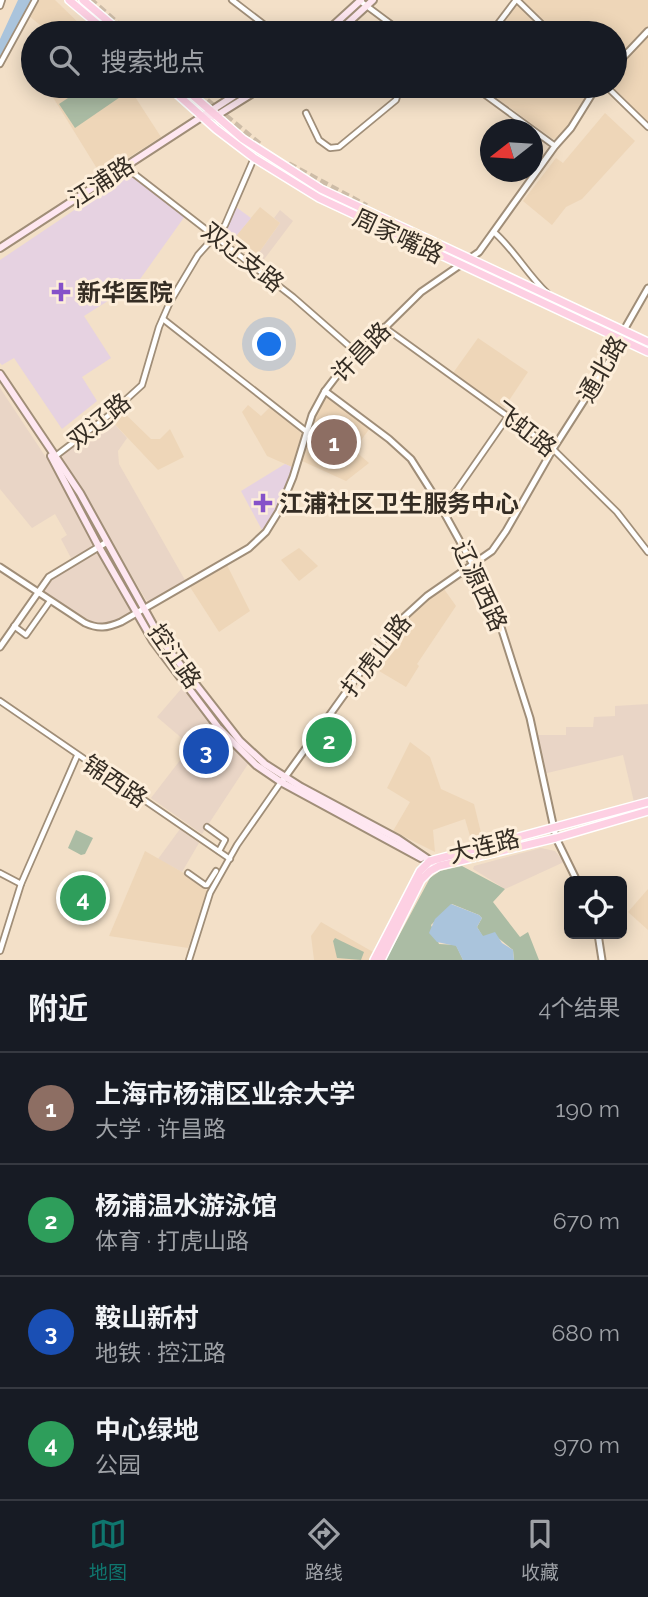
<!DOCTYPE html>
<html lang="zh">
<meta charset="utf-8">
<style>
:root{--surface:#171b24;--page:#242831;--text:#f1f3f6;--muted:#9ea1a6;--line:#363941;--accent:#0f766e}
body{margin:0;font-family:Raleway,"Noto Sans SC",sans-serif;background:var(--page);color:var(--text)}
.controls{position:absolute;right:21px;bottom:21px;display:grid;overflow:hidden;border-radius:10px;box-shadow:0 4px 18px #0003}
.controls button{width:63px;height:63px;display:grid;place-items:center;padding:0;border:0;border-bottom:2px solid var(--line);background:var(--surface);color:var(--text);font:35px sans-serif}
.compass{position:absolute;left:480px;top:119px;width:63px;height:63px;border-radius:50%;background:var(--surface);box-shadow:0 4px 18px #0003;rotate:253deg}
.you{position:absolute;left:270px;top:345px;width:24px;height:24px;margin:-18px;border:5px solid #fff;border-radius:50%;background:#1a73e8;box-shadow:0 0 0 10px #1a73e833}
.badge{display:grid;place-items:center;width:46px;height:46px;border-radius:50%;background:var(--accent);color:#fff;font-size:23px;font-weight:700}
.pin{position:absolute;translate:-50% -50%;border:4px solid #fff;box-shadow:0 2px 7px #0006}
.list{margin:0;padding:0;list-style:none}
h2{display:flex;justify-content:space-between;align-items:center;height:91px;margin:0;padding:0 28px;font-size:30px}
h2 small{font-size:23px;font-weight:400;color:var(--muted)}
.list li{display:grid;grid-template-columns:46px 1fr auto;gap:21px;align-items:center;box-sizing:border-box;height:112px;padding:0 28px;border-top:2px solid var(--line)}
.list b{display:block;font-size:26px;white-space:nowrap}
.list p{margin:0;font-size:23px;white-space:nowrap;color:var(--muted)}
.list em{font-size:23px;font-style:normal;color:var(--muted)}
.icon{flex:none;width:38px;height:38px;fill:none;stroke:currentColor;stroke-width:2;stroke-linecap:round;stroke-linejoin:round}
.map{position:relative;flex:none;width:648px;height:960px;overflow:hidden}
.search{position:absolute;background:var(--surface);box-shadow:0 4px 18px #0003;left:21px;right:21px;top:21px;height:77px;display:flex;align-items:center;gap:18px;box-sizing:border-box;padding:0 24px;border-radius:38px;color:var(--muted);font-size:26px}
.sheet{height:539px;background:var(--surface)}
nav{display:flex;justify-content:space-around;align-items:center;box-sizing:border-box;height:98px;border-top:2px solid var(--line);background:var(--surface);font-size:19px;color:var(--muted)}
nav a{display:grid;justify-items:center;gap:4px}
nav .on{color:var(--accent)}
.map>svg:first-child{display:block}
.commercial{fill:#e9d5c6}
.built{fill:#eed6b8}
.medical{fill:#e6d2e1}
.green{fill:#abbca4}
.water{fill:#aac4dc}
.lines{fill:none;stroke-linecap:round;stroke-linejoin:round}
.trunk-tunnel{stroke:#cdbca7;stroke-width:8;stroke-dasharray:8 4;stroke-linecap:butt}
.minor-casing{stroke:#a08e78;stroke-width:8}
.tertiary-casing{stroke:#a08e78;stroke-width:9}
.secondary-casing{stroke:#a08e78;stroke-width:10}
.primary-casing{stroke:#fff;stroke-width:10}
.minor{stroke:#fff;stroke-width:4.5}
.tertiary{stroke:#fff;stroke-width:5}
.secondary{stroke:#fee7f1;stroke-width:6}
.primary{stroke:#fdd0e3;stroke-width:7}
.poi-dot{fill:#8551c9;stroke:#fdeeda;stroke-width:2.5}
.labels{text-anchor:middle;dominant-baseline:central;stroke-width:6;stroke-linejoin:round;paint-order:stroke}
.street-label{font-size:24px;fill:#352d24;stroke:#fdeeda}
.poi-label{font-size:24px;font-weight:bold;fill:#352d24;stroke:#fdeeda;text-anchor:start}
</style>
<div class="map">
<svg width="648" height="960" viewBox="0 0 648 960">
<rect width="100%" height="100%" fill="#f3e0c8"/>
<g class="commercial">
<polygon points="280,210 293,221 259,266 253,261 280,223 274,218"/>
<polygon points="0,388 47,459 93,542 91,548 71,558 61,539 67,535 55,514 32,528 0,489"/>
<polygon points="109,418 127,438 118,451 119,464 185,580 150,601 146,600 61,455"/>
<polygon points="99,552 131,612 111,622 99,624 91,621 44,592 52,580 60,574"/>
<polygon points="182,688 248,764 202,834 151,798 191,746 157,717"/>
<polygon points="648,704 648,799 634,802 623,755 543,774 534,735 566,735 566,727 593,727 594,717 615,716 615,706"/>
<polygon points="180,829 199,843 182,872 158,859"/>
<polygon points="541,848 555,851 564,862 505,889 473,869 474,866"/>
</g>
<g class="built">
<polygon points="37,0 55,0 89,33 50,33 29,16"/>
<polygon points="520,0 648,0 648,122 612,86 615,86 615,33 494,33"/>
<polygon points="46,86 133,86 130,89 161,137 101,175"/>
<polygon points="480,86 593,86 576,119 559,138 553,139"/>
<polygon points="605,113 635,141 582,199 566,207 552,225 523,201 556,158 563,163"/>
<polygon points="260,207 280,223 253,261 231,242"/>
<polygon points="478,338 528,372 504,408 453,373"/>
<polygon points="325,398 330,398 370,428 354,450 369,463 346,481 302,461 317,411"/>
<polygon points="248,405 261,416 271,406 303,435 292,467 267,456 242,412"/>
<polygon points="121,410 151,439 160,439 170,429 184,457 158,470 109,418"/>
<polygon points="299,548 318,566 299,581 281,560"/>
<polygon points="227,565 250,611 219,632 190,587"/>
<polygon points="444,589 456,606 417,664 419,666 406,687 369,665 395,629 412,611"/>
<polygon points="410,742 430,757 441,789 474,804 483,841 472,843 465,819 433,830 435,852 393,831 410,802 387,788"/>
<polygon points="145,851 182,872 208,891 188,948 109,936"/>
<polygon points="648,889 648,930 628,912"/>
<polygon points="321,922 373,952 369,960 314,960 311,936"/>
</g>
<g class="medical">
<polygon points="128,174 185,216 138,282 84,316 111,358 82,377 97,401 62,429 14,358 2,365 0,363 0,260"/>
<polygon points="236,207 251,218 231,242 224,233"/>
<polygon points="285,464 292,467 283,494 271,518 262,530 241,491"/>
</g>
<g class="green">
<polygon points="86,86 126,86 129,91 75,128 59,104"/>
<polygon points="76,830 93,838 85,854 81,855 68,848"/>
<polygon points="462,866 505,889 493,902 520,937 528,932 539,960 514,960 513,950 497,937 483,937 477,927 482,918 479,915 452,904 431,925 439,944 456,945 463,960 386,960 430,878 440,871"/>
<polygon points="76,883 99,893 89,914 67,904"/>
<polygon points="335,938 364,952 361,960 337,958 333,941"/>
</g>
<g class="water">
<polygon points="18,0 34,0 0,61 0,39"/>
<polygon points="332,723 343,731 329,751 331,753 329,757 332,759 329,764 322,762 312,754"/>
<polygon points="451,904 479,915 482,918 477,927 483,936 495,932 502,943 513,950 514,960 463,960 456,946 437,942 429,933 435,919"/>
</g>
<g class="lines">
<g class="trunk-tunnel">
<polyline points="89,0 127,33"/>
<polyline points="173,86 251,152"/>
<polyline points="188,86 260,146"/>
<polyline points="288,165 366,207"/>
<polyline points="294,179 341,205"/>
<polyline points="619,332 648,346"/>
</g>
<g class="minor-casing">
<g id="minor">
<polyline points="232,0 275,33"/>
<polyline points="517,0 551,33"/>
<polyline points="360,1 403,33"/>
<polyline points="0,6 2,0"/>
<polyline points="491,33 516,0"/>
<polyline points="0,64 35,0"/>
<polyline points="473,86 555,146"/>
<polyline points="606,86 648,127"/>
<polyline points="306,113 319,140 330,148 339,147 396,100 400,86"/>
<polyline points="124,166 293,297 357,353"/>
<path d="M495,233C515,251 527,274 547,293"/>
<polyline points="163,319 307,432"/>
<polyline points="384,327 553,449 617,512 648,552"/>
<polyline points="53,458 108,416 142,385 159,327 170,302 198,255 225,225 254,158"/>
<polyline points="443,510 509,415"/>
<polyline points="14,626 26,635 50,601"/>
<polyline points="0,701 230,859"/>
<polyline points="207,827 225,840 219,851"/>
<polyline points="0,873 21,884"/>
<polyline points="188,873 205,885 207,885 216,871"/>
<polyline points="0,951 21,884 77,756"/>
<polyline points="189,960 210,893 237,845 281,782"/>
</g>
</g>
<g class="tertiary-casing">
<g id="tertiary">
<polyline points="615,66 648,31"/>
<polyline points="325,391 389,439 411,459 437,500 473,565 501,627 530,718 556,838 577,881"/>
<path d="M0,567L85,623C98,629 107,628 121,622L249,548L266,532L279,511L293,477L312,415L325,391L338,374L421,292L479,252L555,146L571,128L597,86"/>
<polyline points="0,647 49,577 107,542"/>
<polyline points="283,780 392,628 427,596 492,551 506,531 553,449 615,352 624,330 648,288"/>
<polyline points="598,934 602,960"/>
</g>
</g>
<g class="secondary-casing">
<g id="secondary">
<polyline points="325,33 361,0"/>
<polyline points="337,33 373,0"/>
<polyline points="203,117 216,116 264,86"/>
<polyline points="0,248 249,86"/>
<polyline points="0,374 80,493 162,641 240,741 265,764 301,787 398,839 432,862"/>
<polyline points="51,456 99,547 153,641 218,727 256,765 281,782 421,858"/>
</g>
</g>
<g class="primary-casing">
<g id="primary">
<polyline points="69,0 108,33"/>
<polyline points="83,0 122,33"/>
<polyline points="168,86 216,129 254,158 319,198 648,352"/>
<polyline points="182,86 243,139 321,189 648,342"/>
<polyline points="374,960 420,871 430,861 648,802"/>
<polyline points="381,960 421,880 430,871 439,866 556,838 648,811"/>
</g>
</g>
<use href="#minor" class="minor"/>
<use href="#tertiary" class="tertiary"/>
<use href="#secondary" class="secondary"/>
<use href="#primary" class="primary"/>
</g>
<g class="poi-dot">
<path d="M57.5 281.5h7v7h7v7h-7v7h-7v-7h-7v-7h7z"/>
<path d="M259.5 492.5h7v7h7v7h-7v7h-7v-7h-7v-7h7z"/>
</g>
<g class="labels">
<g class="street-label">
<text transform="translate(101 182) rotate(-33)">江浦路</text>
<text transform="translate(398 236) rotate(25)">周家嘴路</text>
<text transform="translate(243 257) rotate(38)">双辽支路</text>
<text transform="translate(361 352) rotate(-46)">许昌路</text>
<text transform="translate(602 369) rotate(-60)">通北路</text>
<text transform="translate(99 421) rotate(-39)">双辽路</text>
<text transform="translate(525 429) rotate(38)">飞虹路</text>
<text transform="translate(480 586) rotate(65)">辽源西路</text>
<text transform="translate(376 655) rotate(-52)">打虎山路</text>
<text transform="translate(175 656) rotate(55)">控江路</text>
<text transform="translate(115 781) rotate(34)">锦西路</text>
<text transform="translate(484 846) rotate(-14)">大连路</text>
</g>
<g class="poi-label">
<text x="77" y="292">新华医院</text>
<text x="279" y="503">江浦社区卫生服务中心</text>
</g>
</g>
</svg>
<div class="controls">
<button><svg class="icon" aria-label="locate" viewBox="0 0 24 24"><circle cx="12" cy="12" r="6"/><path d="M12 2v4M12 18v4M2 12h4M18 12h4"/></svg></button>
</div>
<svg class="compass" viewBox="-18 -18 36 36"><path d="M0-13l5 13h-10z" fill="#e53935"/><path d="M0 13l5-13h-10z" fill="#9ea1a6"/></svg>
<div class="you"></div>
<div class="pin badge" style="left:334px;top:442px;background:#8d6e63">1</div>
<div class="pin badge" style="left:329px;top:740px;background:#2e9e5b">2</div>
<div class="pin badge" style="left:206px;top:751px;background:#1a4fb4">3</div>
<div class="pin badge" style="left:83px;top:898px;background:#2e9e5b">4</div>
<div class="search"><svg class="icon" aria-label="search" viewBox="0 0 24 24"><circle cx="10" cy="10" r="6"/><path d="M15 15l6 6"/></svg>搜索地点</div>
</div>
<section class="sheet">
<h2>附近<small>4个结果</small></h2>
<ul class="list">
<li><span class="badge" style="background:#8d6e63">1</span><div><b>上海市杨浦区业余大学</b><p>大学 · 许昌路</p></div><em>190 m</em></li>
<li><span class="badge" style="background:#2e9e5b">2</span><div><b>杨浦温水游泳馆</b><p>体育 · 打虎山路</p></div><em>670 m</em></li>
<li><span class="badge" style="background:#1a4fb4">3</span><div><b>鞍山新村</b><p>地铁 · 控江路</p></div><em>680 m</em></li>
<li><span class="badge" style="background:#2e9e5b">4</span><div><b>中心绿地</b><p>公园</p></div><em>970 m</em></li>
</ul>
</section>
<nav>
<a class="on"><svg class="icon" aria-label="map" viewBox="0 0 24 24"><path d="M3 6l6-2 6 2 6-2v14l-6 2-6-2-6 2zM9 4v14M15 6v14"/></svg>地图</a>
<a><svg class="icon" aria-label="directions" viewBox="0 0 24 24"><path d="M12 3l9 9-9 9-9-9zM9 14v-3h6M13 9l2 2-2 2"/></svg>路线</a>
<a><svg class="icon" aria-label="saved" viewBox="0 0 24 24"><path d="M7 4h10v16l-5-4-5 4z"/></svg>收藏</a>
</nav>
